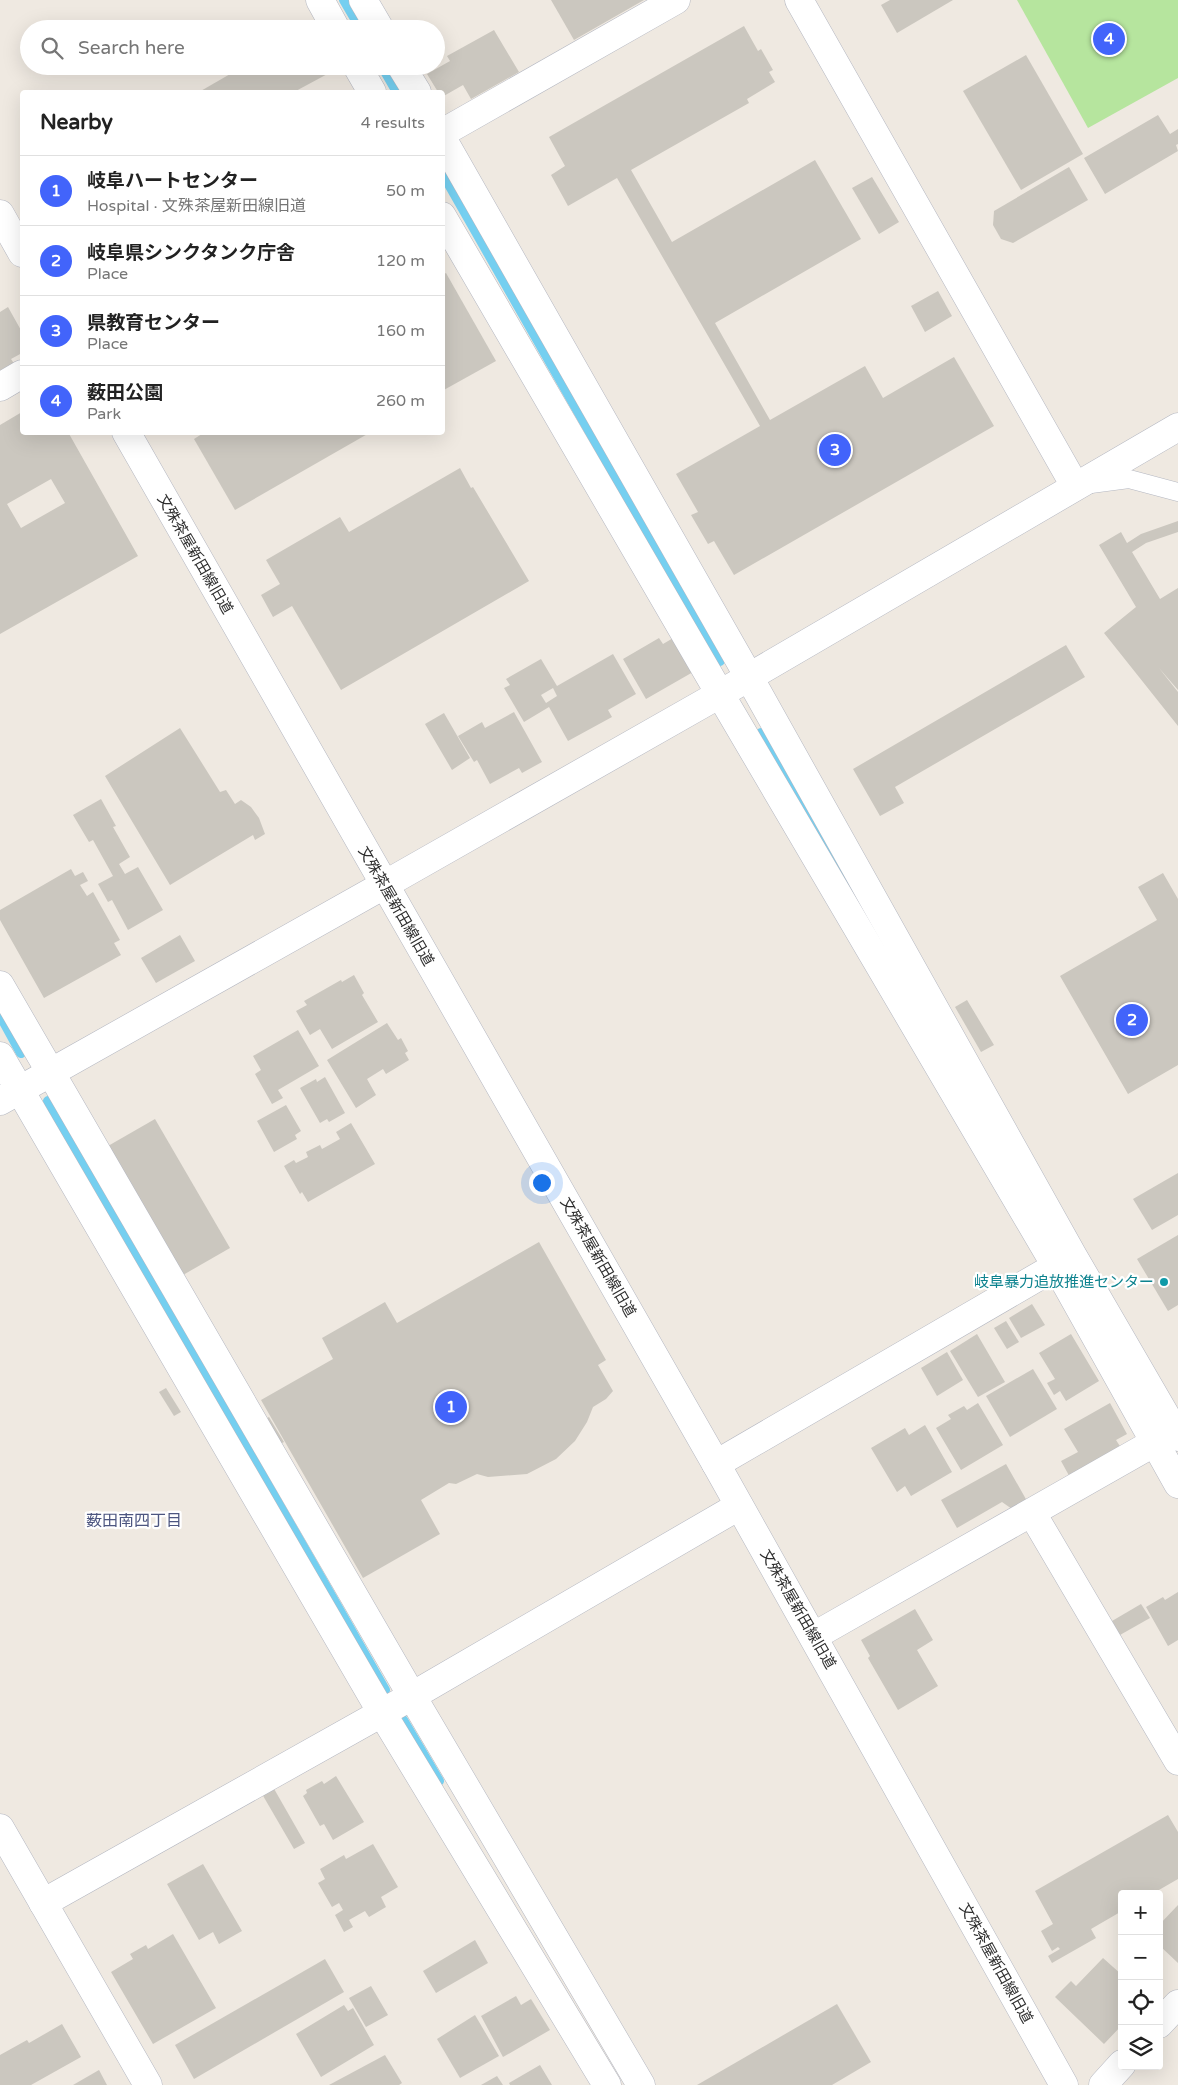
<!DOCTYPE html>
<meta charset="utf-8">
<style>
:root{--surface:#fff;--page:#f2f2f2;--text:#222;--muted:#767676;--line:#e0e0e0;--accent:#4264fb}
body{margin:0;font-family:"Varela Round","Noto Sans JP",sans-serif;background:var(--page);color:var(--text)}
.controls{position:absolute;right:15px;bottom:15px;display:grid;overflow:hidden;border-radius:5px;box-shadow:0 5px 20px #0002}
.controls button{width:45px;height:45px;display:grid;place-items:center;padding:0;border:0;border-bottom:1px solid var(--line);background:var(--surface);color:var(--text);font:25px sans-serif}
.you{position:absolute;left:541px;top:1182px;width:18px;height:18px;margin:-12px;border:4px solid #fff;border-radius:50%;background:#1a73e8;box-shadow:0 0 0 8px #1a73e833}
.badge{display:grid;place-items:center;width:32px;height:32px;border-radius:50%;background:var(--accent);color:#fff;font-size:16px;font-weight:700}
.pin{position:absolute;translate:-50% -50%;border:2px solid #fff;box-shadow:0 1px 5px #0006}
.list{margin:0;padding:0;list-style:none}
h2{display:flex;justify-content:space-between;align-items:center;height:65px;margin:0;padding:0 20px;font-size:21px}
h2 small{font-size:16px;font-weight:400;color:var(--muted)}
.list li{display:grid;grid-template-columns:32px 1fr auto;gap:15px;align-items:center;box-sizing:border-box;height:70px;padding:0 20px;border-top:1px solid var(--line)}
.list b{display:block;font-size:19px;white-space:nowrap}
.list p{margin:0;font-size:16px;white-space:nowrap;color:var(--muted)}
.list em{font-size:16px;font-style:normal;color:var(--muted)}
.icon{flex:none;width:28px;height:28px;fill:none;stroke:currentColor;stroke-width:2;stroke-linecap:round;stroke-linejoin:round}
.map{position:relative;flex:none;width:1178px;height:2085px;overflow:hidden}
.search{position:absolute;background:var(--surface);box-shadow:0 5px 20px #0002;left:20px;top:20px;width:425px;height:55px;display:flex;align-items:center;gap:12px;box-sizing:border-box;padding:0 18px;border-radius:28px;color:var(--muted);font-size:19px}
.panel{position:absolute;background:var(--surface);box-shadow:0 5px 20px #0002;left:20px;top:90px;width:425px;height:345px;border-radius:5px}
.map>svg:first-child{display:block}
.green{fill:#b6e59e}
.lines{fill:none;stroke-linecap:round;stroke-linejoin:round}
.stream{stroke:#75cff0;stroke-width:10}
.building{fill:#cbc7bf;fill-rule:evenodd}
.service-casing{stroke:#b4b7c1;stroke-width:19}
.minor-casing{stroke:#b4b7c1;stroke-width:29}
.tertiary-casing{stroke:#b4b7c1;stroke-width:29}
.service{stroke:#fff;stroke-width:18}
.minor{stroke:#fff;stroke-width:28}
.tertiary{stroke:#fff;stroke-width:28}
.culture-dot{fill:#0f9aa8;stroke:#fff;stroke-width:2}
.labels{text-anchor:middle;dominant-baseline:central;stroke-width:4.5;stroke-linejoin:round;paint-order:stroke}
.street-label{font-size:15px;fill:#2e2e2e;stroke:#fff}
.culture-label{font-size:15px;fill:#0d838f;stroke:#fff;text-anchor:end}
.neighbourhood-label{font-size:16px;fill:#4d5680;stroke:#fff}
</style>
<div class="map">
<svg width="1178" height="2085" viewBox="0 0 1178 2085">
<rect width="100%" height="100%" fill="#efe9e1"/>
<polygon class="green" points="1017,0 1178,0 1178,78 1088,128"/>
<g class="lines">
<g class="stream">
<polyline points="344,0 361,29"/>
<polyline points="382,66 397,92"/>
<polyline points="442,172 720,661"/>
<polyline points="761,733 872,926"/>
<polyline points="0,1015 21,1053"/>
<polyline points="48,1101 385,1690"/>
<polyline points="403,1720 439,1781"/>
</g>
</g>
<g class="building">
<polygon points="551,0 644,0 574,40"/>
<polygon points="890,0 953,0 897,33 881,5"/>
<polygon points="744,26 758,51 761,49 773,70 769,72 775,82 747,99 749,103 631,170 672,242 815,160 861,239 715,323 770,420 865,366 883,398 954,357 994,426 734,575 714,541 708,544 691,515 698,512 676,474 760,426 617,178 568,206 551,175 565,166 549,137"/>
<polygon points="494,30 519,72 471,99 463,85 442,97 442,92 438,92 427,74 450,61 447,56"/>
<polygon points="1026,55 1083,154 1021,190 963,91"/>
<polygon points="244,66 330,66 333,71 294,92 199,92"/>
<polygon points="1158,115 1170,134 1178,129 1178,144 1176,145 1178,151 1105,194 1084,158"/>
<polygon points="1069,167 1088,200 1013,243 1001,239 993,225 994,211"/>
<polygon points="872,177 899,222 879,234 852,188"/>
<polygon points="446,273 496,361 442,391 442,275"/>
<polygon points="938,291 952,316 925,332 911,306"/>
<polygon points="8,307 22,332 22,353 11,359 15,365 0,373 0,312"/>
<path d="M22,412V432H68L138,556L0,634V425ZM51,479L65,503L21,528L7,504Z"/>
<polygon points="205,432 371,432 235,510 194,439"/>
<polygon points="460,468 471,488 473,487 529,581 341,690 292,606 273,617 261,595 280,584 266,560 340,517 349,532"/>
<polygon points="1178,521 1178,532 1146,543 1132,552 1160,599 1178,588 1178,690 1159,668 1178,692 1178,726 1104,633 1136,607 1099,545 1121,532 1127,543 1141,534"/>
<polygon points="680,634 700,668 646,699 623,659 659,638 663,644"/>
<polygon points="1066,645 1085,677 895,787 904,803 880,816 853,769"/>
<path d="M613,654L636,694L608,710L612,717L568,741L549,707L524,722L504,688L510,685L506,679L541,659L557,686ZM553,688L557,696L546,703L541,695Z"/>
<polygon points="514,712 542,762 522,773 519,768 490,784 477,760 474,762 458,736 482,722 485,728"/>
<polygon points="444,713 470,758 452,770 425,724"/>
<polygon points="180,728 220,792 226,790 235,804 241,800 251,807 259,818 265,834 255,840 253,835 170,885 105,776"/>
<polygon points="101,799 116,826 113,827 130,857 119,864 125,874 138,867 163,910 128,930 112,900 108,902 98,884 113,876 93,840 89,842 73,815"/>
<polygon points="71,869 75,876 83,872 88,881 80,885 87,896 93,892 120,940 114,943 121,955 44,998 0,920 0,910"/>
<polygon points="1163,873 1178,899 1178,1065 1128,1094 1060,976 1157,920 1138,887"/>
<polygon points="180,935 195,961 156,983 141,958"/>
<polygon points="354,975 364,993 362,995 378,1022 332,1049 320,1029 310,1035 296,1011 307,1005 304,1001 341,980 342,982"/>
<polygon points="967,1000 994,1045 981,1052 955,1007"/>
<polygon points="387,1023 398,1040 401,1038 408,1051 405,1053 409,1060 386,1074 383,1069 367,1079 376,1095 356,1108 327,1060"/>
<polygon points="298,1030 319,1066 278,1090 283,1098 272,1104 255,1074 261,1070 253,1056"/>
<polygon points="325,1077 345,1113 329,1122 327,1119 320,1123 300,1088 316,1079 317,1082"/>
<polygon points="286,1105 301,1131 295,1135 297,1139 274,1152 257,1121"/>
<polygon points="155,1119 230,1248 183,1275 108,1146"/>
<polygon points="351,1123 375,1164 308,1202 302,1192 300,1194 284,1166 294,1160 296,1163 308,1157 306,1152 320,1145 322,1149 340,1139 336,1132"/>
<polygon points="1178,1173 1178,1215 1152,1230 1133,1199"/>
<polygon points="1178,1235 1178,1305 1168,1311 1137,1259"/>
<polygon points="539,1242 606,1360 598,1365 613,1391 606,1399 593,1407 587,1422 575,1441 556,1459 527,1474 488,1477 477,1474 456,1484 449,1483 421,1500 440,1534 363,1578 261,1400 333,1359 322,1338 385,1302 397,1323"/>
<polygon points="1032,1304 1045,1325 1021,1338 1009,1318"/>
<polygon points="1006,1321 1019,1342 1007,1349 994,1328"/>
<polygon points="977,1334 1005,1382 978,1397 950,1351"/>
<polygon points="1071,1334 1099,1381 1066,1401 1060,1391 1054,1395 1047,1383 1055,1379 1039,1353"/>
<polygon points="947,1352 963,1380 937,1396 921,1368"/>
<polygon points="1033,1369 1057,1409 1010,1437 986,1396"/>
<polygon points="166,1388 181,1412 174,1416 159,1392"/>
<polygon points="978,1403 1003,1445 961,1470 936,1428 951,1419 948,1415 964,1406 967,1410"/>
<polygon points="1110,1403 1127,1434 1116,1440 1123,1451 1072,1481 1061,1461 1078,1452 1064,1429"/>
<polygon points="269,1417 284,1442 278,1445 264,1420"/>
<polygon points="925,1425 952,1472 911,1496 905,1486 897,1492 871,1448 905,1428 909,1435"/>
<polygon points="1006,1464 1027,1501 1012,1509 1002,1502 957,1528 941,1500"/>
<polygon points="1178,1592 1178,1640 1168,1646 1146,1607 1163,1597 1165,1600"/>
<polygon points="1141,1604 1150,1618 1120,1635 1112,1621"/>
<polygon points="915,1609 933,1640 917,1650 938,1686 898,1710 868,1658 870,1656 861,1640"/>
<polygon points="336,1776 364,1822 333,1840 324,1824 320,1826 303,1796 307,1793 306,1790 322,1781 324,1784"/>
<polygon points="273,1787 305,1843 294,1849 262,1794"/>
<polygon points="1168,1815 1178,1832 1178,1879 1152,1894 1122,1894 1122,1911 1091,1929 1096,1938 1052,1963 1048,1956 1060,1949 1058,1947 1052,1951 1041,1931 1053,1924 1035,1891"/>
<polygon points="373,1844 398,1887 381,1897 386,1907 369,1917 365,1911 349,1920 353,1927 344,1932 335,1915 343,1910 339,1903 332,1907 318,1883 325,1879 320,1869 344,1855 346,1859"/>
<polygon points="203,1864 242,1931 219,1944 213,1932 199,1940 167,1884"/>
<polygon points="1178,1905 1178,1963 1159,1945 1159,1925"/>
<polygon points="173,1934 216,2008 153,2044 111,1972 133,1959 130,1954 146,1945 148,1949"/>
<polygon points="475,1940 488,1963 436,1993 423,1971"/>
<polygon points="1103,1958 1122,1975 1122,2025 1104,2044 1055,1997 1071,1981 1076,1986"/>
<polygon points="325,1959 344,1992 194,2079 175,2045"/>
<polygon points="371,1986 388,2015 366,2027 349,1998"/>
<polygon points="516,1996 521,2005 531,1999 550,2030 503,2057 481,2016"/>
<polygon points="837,2004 871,2062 832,2085 697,2085"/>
<polygon points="344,2005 348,2011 353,2008 374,2045 321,2077 296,2034"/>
<polygon points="475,2015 499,2056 460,2078 437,2039"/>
<polygon points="62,2024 81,2057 31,2085 0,2085 0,2055 27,2040 29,2043"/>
<polygon points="385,2055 402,2083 399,2085 329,2085"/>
<polygon points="540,2065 552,2085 510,2085 509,2083"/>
<polygon points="99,2070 107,2085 73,2085"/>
<polygon points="497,2076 503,2085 481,2085"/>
</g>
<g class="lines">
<g class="service-casing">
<polyline id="service" points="1091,484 1129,479 1178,492"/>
</g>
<g class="minor-casing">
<g id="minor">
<polyline points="320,0 336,29"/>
<polyline points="363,0 380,29"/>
<polyline points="799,0 1075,486"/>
<polyline points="357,66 372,92"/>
<polyline points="401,66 417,92"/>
<polyline points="442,133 676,0"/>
<polyline points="442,138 749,677 1073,1256 1178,1437"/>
<polyline points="442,216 720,694 1056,1266 1178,1484"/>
<polyline points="0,387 22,374"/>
<polyline points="0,985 412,1696 641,2085"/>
<polyline points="0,1056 382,1713 607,2085"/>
<polyline points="0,1101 384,885"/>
<polyline points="716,1464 1072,1257"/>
<polyline points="1032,1513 1178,1761"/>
<polyline points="814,1636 1171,1433"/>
<polyline points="0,1828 148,2085"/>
<polyline points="43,1903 412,1696 739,1506"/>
<polyline points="1159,2024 1178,2004"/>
<polyline points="1103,2085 1122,2064"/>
</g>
</g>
<g class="tertiary-casing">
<g id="tertiary">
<polyline points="0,214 22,253"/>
<polyline points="126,432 716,1464 1064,2085"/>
<polyline points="384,885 720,694 1178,427"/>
</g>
</g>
<use href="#service" class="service"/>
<use href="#minor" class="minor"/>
<use href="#tertiary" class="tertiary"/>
</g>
<circle class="culture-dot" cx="1164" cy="1282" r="5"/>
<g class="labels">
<g class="street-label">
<text transform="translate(195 554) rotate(60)">文殊茶屋新田線旧道</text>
<text transform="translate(396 906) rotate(60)">文殊茶屋新田線旧道</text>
<text transform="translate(598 1257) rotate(60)">文殊茶屋新田線旧道</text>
<text transform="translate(798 1609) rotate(60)">文殊茶屋新田線旧道</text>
<text transform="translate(996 1963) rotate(61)">文殊茶屋新田線旧道</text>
</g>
<g class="culture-label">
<text x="1154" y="1282">岐阜暴力追放推進センター</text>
</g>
<g class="neighbourhood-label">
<text x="134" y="1521">薮田南四丁目</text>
</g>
</g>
</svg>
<div class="controls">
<button>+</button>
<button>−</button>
<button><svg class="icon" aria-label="locate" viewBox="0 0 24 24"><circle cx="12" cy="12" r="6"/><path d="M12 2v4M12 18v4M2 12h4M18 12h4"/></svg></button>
<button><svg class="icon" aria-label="layers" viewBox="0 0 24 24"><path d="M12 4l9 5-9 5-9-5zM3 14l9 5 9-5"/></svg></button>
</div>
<div class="you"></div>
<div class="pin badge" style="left:451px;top:1407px">1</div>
<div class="pin badge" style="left:1132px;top:1020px">2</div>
<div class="pin badge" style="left:835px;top:450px">3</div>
<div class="pin badge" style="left:1109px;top:39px">4</div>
<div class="search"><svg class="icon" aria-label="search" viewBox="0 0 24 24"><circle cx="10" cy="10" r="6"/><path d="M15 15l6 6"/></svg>Search here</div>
<section class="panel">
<h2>Nearby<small>4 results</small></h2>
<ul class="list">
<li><span class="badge">1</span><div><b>岐阜ハートセンター</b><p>Hospital · 文殊茶屋新田線旧道</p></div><em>50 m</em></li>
<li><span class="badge">2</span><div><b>岐阜県シンクタンク庁舎</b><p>Place</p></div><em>120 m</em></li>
<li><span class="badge">3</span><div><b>県教育センター</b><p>Place</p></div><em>160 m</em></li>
<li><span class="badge">4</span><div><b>薮田公園</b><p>Park</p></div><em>260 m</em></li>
</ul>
</section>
</div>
